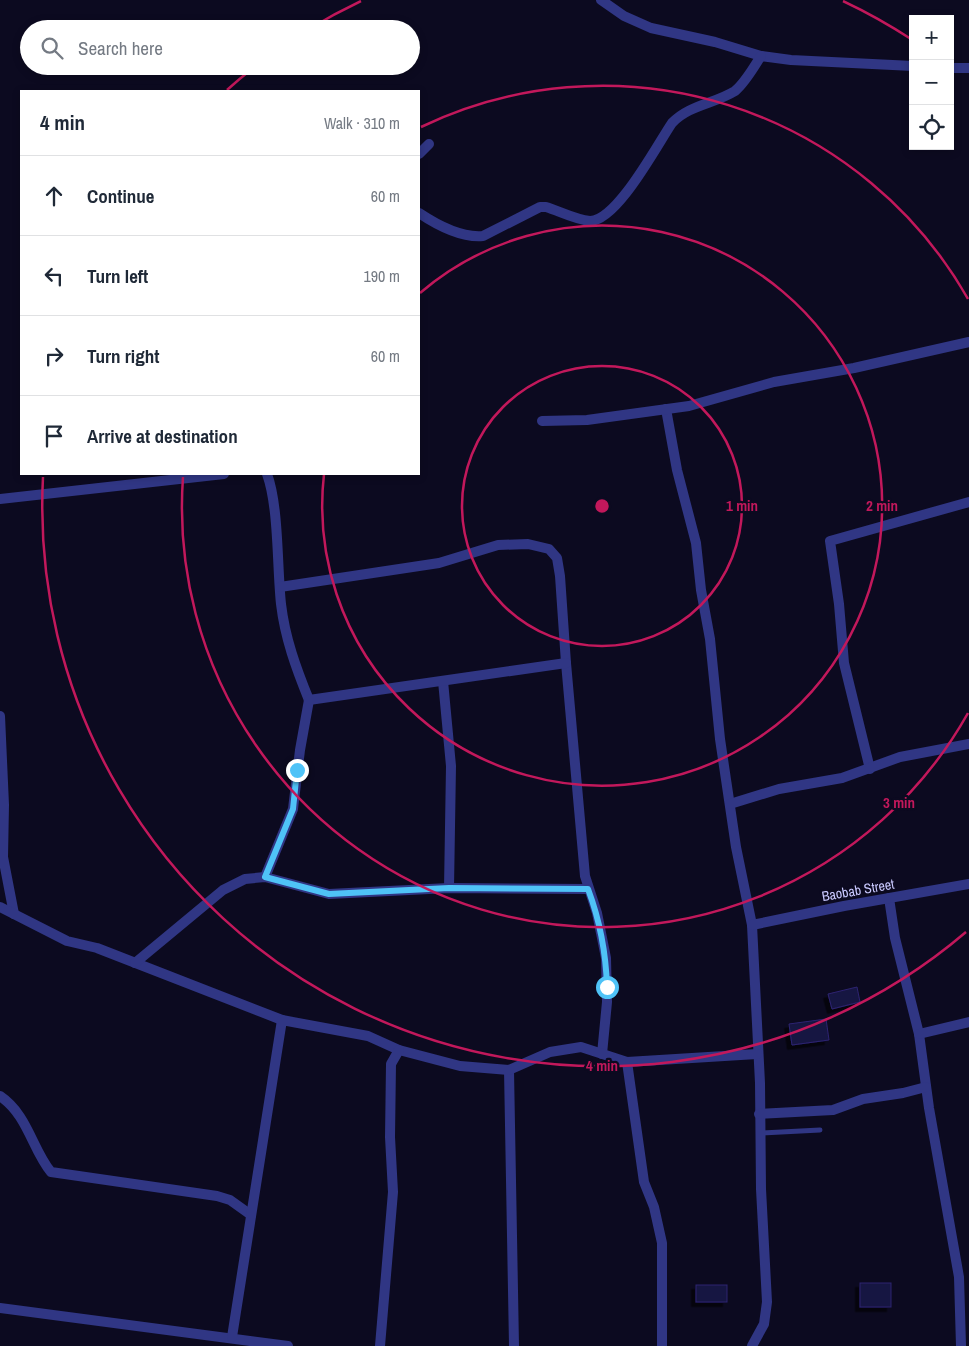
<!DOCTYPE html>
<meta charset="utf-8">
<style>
:root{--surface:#fff;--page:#f2f2f3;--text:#1f2937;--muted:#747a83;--line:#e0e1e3}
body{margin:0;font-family:"Archivo Narrow",sans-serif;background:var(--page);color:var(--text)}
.controls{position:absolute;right:15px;top:15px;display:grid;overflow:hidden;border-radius:0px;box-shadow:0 2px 8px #0003}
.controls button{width:45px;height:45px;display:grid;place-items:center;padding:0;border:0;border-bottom:1px solid var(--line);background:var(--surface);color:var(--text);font:25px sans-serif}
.stop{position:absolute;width:15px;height:15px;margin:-11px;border:4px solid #4fc3f7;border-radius:50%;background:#fff}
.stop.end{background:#4fc3f7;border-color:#fff;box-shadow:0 1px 5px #0008}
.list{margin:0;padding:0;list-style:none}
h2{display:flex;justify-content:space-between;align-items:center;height:65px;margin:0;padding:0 20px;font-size:21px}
h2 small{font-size:16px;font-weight:400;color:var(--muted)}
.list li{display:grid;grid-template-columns:32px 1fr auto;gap:15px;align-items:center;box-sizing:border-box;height:80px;padding:0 20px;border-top:1px solid var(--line)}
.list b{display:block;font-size:19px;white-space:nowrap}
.list em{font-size:16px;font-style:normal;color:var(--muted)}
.icon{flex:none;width:28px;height:28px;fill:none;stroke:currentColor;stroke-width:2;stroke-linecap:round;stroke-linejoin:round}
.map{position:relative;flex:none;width:969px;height:1346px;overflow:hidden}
.search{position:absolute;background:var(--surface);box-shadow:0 2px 8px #0003;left:20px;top:20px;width:400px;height:55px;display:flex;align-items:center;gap:12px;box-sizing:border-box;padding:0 18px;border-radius:28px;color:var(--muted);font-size:19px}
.panel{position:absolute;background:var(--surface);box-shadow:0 2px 8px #0003;left:20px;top:90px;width:400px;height:385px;border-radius:0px}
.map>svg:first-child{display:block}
.building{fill:#191543;stroke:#2c2471;filter:url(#shadow)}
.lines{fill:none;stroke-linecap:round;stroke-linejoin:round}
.service{stroke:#303684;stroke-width:5}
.minor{stroke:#303684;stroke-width:10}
.route{stroke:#4fc3f7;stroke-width:6}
.ring{fill:none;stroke:#c2185b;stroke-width:2.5}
.labels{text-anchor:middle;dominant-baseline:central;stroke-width:4.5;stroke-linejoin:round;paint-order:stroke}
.street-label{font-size:14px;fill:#cac9ff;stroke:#0c0a20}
.centre{fill:#c2185b;stroke:#0c0a20;stroke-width:2.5}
.ring-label{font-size:15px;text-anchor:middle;font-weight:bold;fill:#c2185b;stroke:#0c0a20;stroke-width:4.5;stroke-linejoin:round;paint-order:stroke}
</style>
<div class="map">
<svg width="969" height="1346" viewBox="0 0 969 1346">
<defs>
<filter id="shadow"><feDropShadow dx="-4.5" dy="4.5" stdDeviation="0" flood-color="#0009"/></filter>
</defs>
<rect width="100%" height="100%" fill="#0c0a20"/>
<g class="building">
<polygon points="857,987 860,1002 832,1009 828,994"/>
<polygon points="826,1019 829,1040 792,1045 789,1024"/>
<rect x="860" y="1283" width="31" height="24"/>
<rect x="696" y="1285" width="31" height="17"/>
</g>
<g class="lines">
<polyline class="service" points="760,1133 820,1130"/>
<g class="minor">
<polyline points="601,0 624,16 651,28 715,42 761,56 791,60 913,66"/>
<polyline points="950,68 969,68"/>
<polyline points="419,154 429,144"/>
<path d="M419,213C437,225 461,238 483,236L540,207H546C559,211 576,220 590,221C617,221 657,145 672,123C689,105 714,104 735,91C745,83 754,67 761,56"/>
<polyline points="666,409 677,470 696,543 701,590 710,639 720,739 736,847 752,925 760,1083 761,1189 767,1302 764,1324 752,1346"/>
<polyline points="542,421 587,420 689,406 774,382 854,368 969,342"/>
<path d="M267,474C279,507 277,567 281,604C285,638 296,668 309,700"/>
<polyline points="0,499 224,474"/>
<polyline points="280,587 439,563 498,545 528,544 549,549 557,558 560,576 566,663 585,876 597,913 606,958 607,1002 602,1054"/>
<polyline points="443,681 451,766 449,888"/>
<polyline points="0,716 4,805 3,857 14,914"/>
<polyline points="870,769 844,663 839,604 830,541 969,502"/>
<polyline points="730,804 779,789 842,778 900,757 969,744"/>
<polyline points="265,877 293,809 300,750 309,700 566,663"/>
<polyline points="889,898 895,938 919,1034 929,1108 959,1277 961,1346"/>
<polyline points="0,907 67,941 97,948 282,1020"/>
<polyline points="752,925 844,906 969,884"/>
<polyline points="135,963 223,890 245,879 265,877 329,894 449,888 588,889"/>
<polyline points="919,1034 969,1022"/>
<polyline points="627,1062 644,1182 654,1207 662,1243 662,1346"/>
<polyline points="509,1070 514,1346"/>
<path d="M0,1096C28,1115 32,1149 51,1172L217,1196L230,1200L251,1215"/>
<polyline points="759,1114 833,1110 863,1099 903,1093 926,1087"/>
<polyline points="0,1308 288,1346"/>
<polyline points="232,1337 282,1020 368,1036 399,1050 460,1066 509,1070 550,1052 581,1047 627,1062 757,1054"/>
<polyline points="380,1346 393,1192 390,1137 391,1064 399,1050"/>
</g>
</g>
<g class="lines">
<path class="route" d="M297,770L293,809L265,877L329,894L449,888L588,889C600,921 606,953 607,987"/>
</g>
<g class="ring">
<circle cx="602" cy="506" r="140"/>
<path d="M420 293A280 280 0 1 1 324 474"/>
<path d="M968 713A420 420 0 0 1 183 477M421 127A420 420 0 0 1 968 299"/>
<path d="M966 932A560 560 0 0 1 43 477M227 90A560 560 0 0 1 253 68M309 29A560 560 0 0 1 361 1M843 1A560 560 0 0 1 911 39"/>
</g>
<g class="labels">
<g class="street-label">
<text transform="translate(858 890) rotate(-10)">Baobab Street</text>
</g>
</g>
<circle cx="602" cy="506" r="8" class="centre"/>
<g class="ring-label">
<text x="742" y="511">1 min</text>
<text x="882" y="511">2 min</text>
<text x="899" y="808">3 min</text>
<text x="602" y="1071">4 min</text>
</g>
</svg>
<div class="controls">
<button>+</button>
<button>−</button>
<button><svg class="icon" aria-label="locate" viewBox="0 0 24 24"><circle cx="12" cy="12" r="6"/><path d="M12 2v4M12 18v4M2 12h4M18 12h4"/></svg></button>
</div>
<div class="stop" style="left:607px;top:987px"></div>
<div class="stop end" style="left:297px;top:770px"></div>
<div class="search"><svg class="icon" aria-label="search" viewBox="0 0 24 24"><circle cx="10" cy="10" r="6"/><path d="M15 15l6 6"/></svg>Search here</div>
<section class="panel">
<h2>4 min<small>Walk · 310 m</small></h2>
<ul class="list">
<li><svg class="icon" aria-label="ahead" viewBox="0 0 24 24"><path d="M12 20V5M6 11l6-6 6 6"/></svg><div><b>Continue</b></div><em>60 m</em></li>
<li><svg class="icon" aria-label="left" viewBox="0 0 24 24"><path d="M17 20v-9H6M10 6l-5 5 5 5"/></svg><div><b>Turn left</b></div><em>190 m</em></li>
<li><svg class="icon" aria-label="right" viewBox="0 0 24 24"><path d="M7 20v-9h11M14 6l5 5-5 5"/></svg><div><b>Turn right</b></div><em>60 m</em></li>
<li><svg class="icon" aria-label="arrive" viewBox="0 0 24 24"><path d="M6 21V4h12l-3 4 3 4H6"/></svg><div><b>Arrive at destination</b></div></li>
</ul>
</section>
</div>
